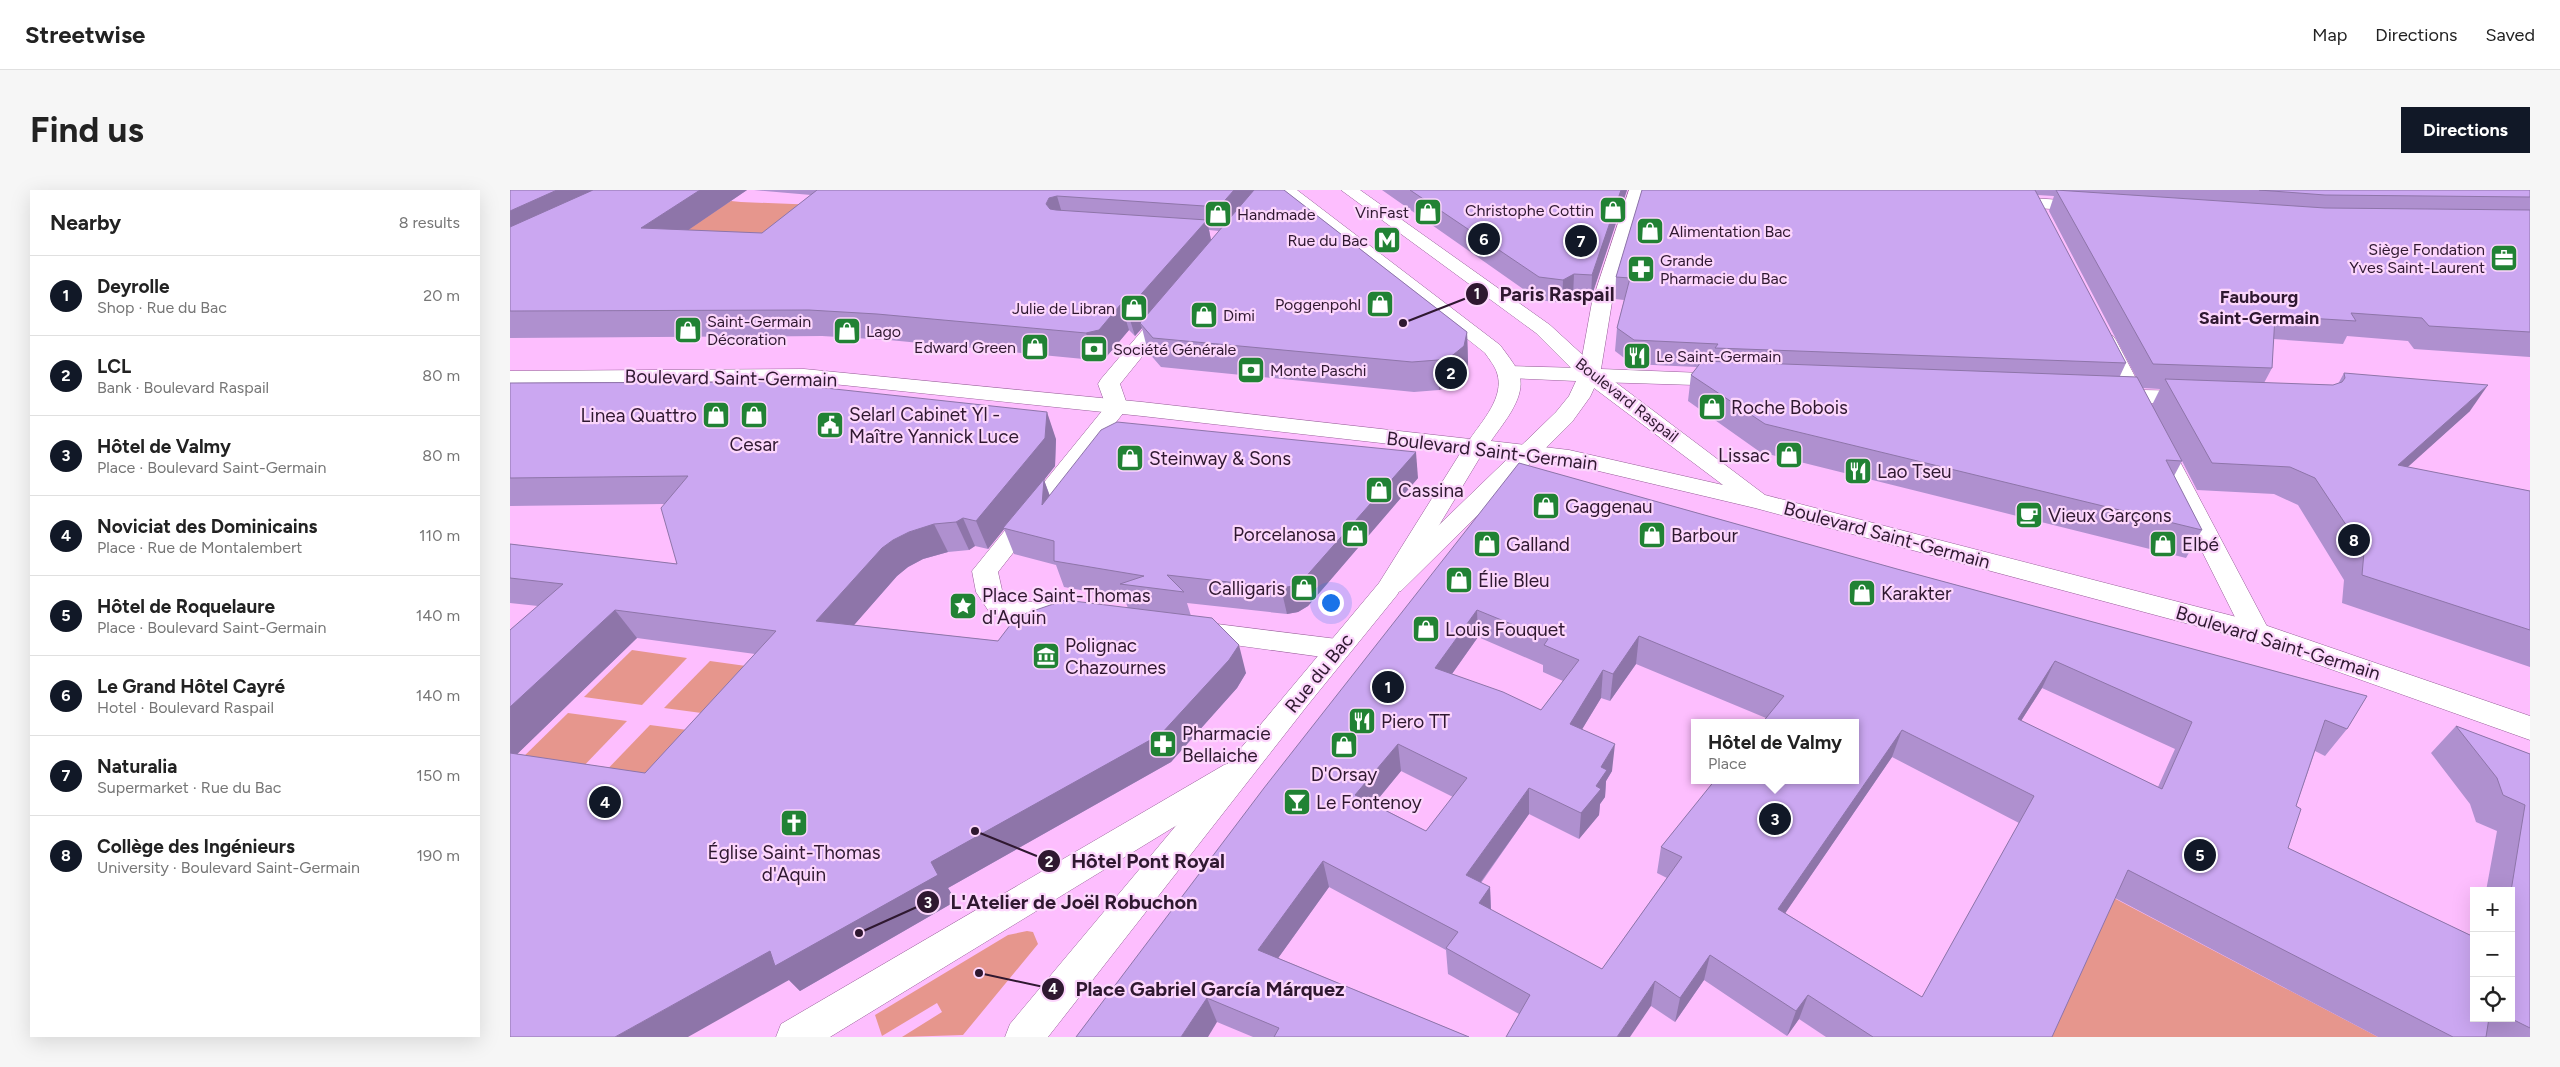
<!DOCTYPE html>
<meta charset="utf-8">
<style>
:root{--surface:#fff;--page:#f6f6f6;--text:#222;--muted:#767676;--line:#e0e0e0;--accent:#111827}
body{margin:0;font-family:Figtree,sans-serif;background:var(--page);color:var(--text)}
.controls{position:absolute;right:15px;bottom:15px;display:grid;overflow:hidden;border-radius:0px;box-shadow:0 5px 20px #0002}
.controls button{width:45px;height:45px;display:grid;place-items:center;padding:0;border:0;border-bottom:1px solid var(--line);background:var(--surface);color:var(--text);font:25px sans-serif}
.you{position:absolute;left:820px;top:412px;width:18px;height:18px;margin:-12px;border:4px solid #fff;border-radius:50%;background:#1a73e8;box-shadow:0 0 0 8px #1a73e833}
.badge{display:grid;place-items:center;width:32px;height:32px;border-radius:50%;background:var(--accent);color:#fff;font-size:16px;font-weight:700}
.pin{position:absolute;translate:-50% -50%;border:2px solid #fff;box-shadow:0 1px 5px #0006}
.popup{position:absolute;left:1181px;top:529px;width:168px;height:65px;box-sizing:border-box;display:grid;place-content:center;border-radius:0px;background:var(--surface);filter:drop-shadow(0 1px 4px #0005);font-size:16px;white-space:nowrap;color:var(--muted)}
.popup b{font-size:19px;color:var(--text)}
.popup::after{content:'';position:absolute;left:50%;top:100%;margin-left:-10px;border:10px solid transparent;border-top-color:var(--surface)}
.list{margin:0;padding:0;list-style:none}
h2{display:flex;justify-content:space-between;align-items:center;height:65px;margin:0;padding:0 20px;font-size:21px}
h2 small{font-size:16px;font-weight:400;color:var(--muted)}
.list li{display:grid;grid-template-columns:32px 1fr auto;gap:15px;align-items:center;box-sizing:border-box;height:80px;padding:0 20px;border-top:1px solid var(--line)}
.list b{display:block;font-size:19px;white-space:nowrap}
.list p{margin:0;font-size:16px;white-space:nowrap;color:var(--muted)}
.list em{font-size:16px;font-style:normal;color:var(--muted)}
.icon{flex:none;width:28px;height:28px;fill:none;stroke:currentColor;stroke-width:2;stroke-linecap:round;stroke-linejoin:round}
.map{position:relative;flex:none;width:2020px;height:847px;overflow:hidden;border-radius:0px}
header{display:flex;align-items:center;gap:30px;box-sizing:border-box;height:70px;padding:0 25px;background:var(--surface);border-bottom:1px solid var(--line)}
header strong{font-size:24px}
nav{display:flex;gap:28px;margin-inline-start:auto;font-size:18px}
.intro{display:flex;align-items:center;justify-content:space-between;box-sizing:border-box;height:120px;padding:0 30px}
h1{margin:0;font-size:35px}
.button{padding:12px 22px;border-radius:0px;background:var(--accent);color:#fff;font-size:18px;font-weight:700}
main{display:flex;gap:30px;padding:0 30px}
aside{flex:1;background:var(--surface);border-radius:0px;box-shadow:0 5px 20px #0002}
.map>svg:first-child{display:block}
.green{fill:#e6968d}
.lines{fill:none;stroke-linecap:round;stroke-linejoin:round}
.minor-casing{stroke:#965d97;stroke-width:1}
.major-casing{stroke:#965d97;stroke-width:1}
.minor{fill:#fff;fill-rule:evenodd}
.major{fill:#fff;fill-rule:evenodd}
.wall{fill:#af90cf;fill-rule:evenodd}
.shaded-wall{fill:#8e75a9}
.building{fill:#cba7f1;stroke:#8e75a9;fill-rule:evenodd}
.labels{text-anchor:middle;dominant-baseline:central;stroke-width:4.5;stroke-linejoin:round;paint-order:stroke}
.far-poi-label{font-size:16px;fill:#2f1830;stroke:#fcd6fc;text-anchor:start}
.far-street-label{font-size:16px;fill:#2f1830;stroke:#fcd6fc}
.far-quarter-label{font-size:18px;font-weight:bold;fill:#2f1830;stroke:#fcd6fc}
.street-label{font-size:19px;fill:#2f1830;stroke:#fcd6fc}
.poi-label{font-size:19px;fill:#2f1830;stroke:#fcd6fc;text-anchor:start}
.leader{fill:none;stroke:#2f1830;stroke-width:2}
.callout-dot{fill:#2f1830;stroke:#fcd6fc;stroke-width:2}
.mark-label{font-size:15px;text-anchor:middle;font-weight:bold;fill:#fff}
.callout-label{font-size:20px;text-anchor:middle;font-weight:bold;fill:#2f1830;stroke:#fcd6fc;stroke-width:4.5;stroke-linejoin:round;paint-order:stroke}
</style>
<header>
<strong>Streetwise</strong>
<nav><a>Map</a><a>Directions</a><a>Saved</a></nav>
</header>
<div class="intro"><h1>Find us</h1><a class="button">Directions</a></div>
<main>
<aside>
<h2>Nearby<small>8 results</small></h2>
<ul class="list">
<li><span class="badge">1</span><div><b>Deyrolle</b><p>Shop · Rue du Bac</p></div><em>20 m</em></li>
<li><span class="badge">2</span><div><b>LCL</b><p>Bank · Boulevard Raspail</p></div><em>80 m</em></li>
<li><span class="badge">3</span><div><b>Hôtel de Valmy</b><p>Place · Boulevard Saint-Germain</p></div><em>80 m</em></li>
<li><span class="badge">4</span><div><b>Noviciat des Dominicains</b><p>Place · Rue de Montalembert</p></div><em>110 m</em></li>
<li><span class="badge">5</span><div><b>Hôtel de Roquelaure</b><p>Place · Boulevard Saint-Germain</p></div><em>140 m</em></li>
<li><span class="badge">6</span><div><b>Le Grand Hôtel Cayré</b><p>Hotel · Boulevard Raspail</p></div><em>140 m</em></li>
<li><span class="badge">7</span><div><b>Naturalia</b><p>Supermarket · Rue du Bac</p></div><em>150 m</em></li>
<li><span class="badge">8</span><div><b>Collège des Ingénieurs</b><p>University · Boulevard Saint-Germain</p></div><em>190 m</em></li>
</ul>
</aside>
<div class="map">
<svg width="2020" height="847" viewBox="0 0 2020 847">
<rect width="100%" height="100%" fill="#fdbefe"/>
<g class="green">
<polygon points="221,11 231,12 332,16 308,35 133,62"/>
<polygon points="122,460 177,468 132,515 74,507"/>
<polygon points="200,471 257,479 214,526 154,518"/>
<polygon points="58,523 117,531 66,584 5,575"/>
<polygon points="140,535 200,543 152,597 89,588"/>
<polygon points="1600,706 1868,847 1536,847"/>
<polygon points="517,741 523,742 528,754 453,845 392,847 432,822 427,813 372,846 365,825 498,745"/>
</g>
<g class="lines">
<g class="minor-casing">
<g id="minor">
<polygon points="1119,0 1135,0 1102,112 1091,179 1218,184 1226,185 1229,190 1226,195 1218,196 1087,192 1080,207 1062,232 891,401 882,404 873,401 869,395 873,389 1046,222 1059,206 1066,191 998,188 990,187 987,182 990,177 998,176 1070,178 1082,112"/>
<polygon points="1495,6 1579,12 1585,13 1588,17 1585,21 1579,22 1489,15 1487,11 1489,7"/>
<polygon points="659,115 666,117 669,121 610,194 618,217 488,382 492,400 500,410 561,415 571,418 575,425 571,432 561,435 482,426 466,402 462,381 596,216 588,194 591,189 652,117"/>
<polygon points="1596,144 1603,146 1606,150 1632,200 1683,201 1691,203 1694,208 1691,213 1683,215 1639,213 1760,442 1756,449 1746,452 1736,449 1617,212 1593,210 1590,205 1593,200 1610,199 1586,150 1589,146"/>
<polygon points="683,431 827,449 837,452 841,459 837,466 827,469 673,448 669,441 673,434"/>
<polygon points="725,571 736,575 741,584 736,593 320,847 266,847 271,834 714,575"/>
</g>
</g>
<g class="major-casing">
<path id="major" d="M769,0H787L990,155C996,163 1003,172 1008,181C1019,205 993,233 981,251L1059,260L1213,295L1072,189L1026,143L831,0H850L1040,135L1088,179L1255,305L1746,432L2020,526V550L1739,450L1245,318L1059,274L972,264L887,405L797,516L538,847H495L500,834L869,393L951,262L632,226L294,191L0,193V181L294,179L632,212L960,249C972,231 995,207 987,183C985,176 979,169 975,163Z"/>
</g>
<use href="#minor" class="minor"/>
<use href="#major" class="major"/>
</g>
<g class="wall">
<path d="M0,0H237L178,40L252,43L301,5L244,0H774L957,142L958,172L956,186L945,195L929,200L904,202L651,177L638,162L632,138L625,146L619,140L597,166L584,170L379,150L312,146L0,148ZM699,40L709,41L701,50Z"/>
<polygon points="872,0 1117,0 1081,108 1063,107 1052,113 1029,110"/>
<path d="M1132,0H2020V167L1904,159L1898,151L1837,146L1833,154L1763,149L1762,178L1754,193L1823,195L1828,194L1834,183L1960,221L1897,277L2020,301V477L1832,413L1834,390L1788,315L1764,304L1687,300L1672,271L1664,286L1692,340L1676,368L1250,262L1178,211L1181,185L1187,177L1122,174L1105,161L1107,138L1114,110L1105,109L1106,87ZM1527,5L1544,6L1539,21L1626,187L1610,186L1616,173ZM1633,198L1650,199L1642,215Z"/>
<path d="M0,193L546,249L545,276L534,290L540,306L908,288L798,416L788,422L777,424L677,413L681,426L736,483L727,498L661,572L438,698L446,711L290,801L279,790L0,847V440L28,416L0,413V354L167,374L154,314L0,316ZM494,339L504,364L546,375L554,397L614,408L618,418L488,451L344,435L387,386L398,377L413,369L438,362L459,360L465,356L478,359ZM127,448L245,464L135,583L7,564Z"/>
<path d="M1009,273L1387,379L1857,506L1837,539L1815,566L1805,561L1786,616L1778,658L1962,746L1964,737V828H2001V701H1976L1987,641L1966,632L1960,614L1921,563L1946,536L2020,564V847H1868L1605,708L1542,847H1316L1289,829L1277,846L1194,790L1165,832L1141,816L1009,824L938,784L936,760L819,697L768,768L959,847H743L707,832L566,847ZM968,447L1033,475V482L1053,491L1031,520L942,484ZM1126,474L1256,528L1151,657L1147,683L1157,688L1092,779L981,720L980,697L971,693L1019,624L1069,649L1089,625L1090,614L1095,607L1096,591L1102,581L1072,539L1091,508L1100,511ZM1532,498L1665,559L1648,597L1511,531ZM1382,567L1509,633L1412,807L1275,723ZM891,581L943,607L916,641L864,614Z"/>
</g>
<g class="shaded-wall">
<polygon points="47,0 113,0 0,53 0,21"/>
<polygon points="190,0 237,0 146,62 131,38"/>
<polygon points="724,0 747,0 714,41 709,17"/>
<polygon points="1111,0 1117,0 1081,108 1082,85"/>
<polygon points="547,6 554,30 546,32 536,14 539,8"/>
<polygon points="697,30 702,55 630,133 632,138 625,146 617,120"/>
<polygon points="1064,84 1063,107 1052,113 1053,90"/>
<polygon points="611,114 619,140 597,166 584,170 576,143"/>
<polygon points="957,142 958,172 956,186 945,195 929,200 928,170"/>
<polygon points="1978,195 1960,221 1869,303 1888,275"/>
<polygon points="537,222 546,249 545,276 534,290 543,315 532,315 534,290 478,359 466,331"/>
<polygon points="906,262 908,288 798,416 788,422 777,424 771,398"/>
<polygon points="453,328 465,356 459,360 446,332"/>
<polygon points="424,334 438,362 413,369 398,377 387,386 323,459 306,431 372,358 383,350 399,342"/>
<polygon points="105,420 127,448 0,571 0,517"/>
<polygon points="967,420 968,447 927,505 925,478"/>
<polygon points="1129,446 1126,474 1100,511 1103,484"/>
<polygon points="729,455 736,483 727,498 661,572 438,698 446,711 290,801 279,790 178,847 105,847 421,672"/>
<polygon points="1545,471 1532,498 1495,556 1508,529"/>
<polygon points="1093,480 1091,508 1059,561 1060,534"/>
<polygon points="1392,540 1382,567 1261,744 1268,719"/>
<polygon points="888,554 891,581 850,631 845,605"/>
<polygon points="1105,554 1102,581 1096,591 1095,607 1090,614 1089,625 1069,649 1071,623 1086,596 1091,577"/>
<polygon points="1019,598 1019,624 957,711 956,685"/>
<polygon points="813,671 819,697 756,785 748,760"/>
<polygon points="980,697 981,723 969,713"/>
<polygon points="1200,765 1194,790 1165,832 1170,808"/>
<polygon points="1145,791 1141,816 1120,847 1107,847"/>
<polygon points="1298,805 1289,829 1277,846 1286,821"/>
<polygon points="697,808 707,832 698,847 671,847"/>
</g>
<g class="building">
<polygon points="0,0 47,0 0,21"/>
<polygon points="83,0 190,0 131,38 252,43 307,0 724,0 709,17 547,6 539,8 536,14 540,19 546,20 697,30 617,120 611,114 589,140 576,143 367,124 299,120 0,121 0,37"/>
<polygon points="744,0 774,0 957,142 954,156 943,165 928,170 902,172 643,148 630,133"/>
<polygon points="900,0 1111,0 1082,85 1064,84 1053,90 1029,87"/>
<polygon points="1132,0 1525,0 1616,173 1205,158 1208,154 1124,150 1107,138 1120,88 1106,87"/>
<polygon points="1546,0 1815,18 2020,20 2020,142 1919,136 1912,128 1841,123 1846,131 1765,126 1762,178 1643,174"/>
<polygon points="1749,0 2020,0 2020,7 1815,5"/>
<polygon points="1192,171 1627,187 1672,271 1656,270 1692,340 1255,234 1181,185"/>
<polygon points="1834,183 1978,195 1888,275 2020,301 2020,440 1852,385 1854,362 1805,288 1780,277 1702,273 1655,189 1823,195 1832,192 1835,188"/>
<polygon points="260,192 537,222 535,248 466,331 453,328 446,332 424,334 399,342 383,350 372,358 306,431 488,451 504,430 514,424 555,410 702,428 729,455 719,470 651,544 421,672 428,685 265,776 260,761 105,847 0,847 0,563 135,583 266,441 105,420 0,517 0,440 53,394 0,388 0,354 167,374 151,318 178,286 0,288 0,193"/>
<polygon points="607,232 906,262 793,390 783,396 771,398 657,385 674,402 610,394 634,386 544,371 544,351 493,338 534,289 532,315 591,240"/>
<path d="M1009,273L1387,379L1857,506L1837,539L1815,530L1786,616L1791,619L1778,658L1964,747V828H1979L1976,847H1943L1618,680L1542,847H1363L1298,805L1286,821L1200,765L1170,808L1145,791L1107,847H996L1020,805L936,758L948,742L813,671L748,760L959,847H764L769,838L697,808L671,847H566L754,598ZM967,420L1038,449L1034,455L1069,470L1031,520L993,502L925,478ZM1129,446L1274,506L1252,533H1345V590H1205L1151,657L1172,667L1092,779L969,713L980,697L956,685L1019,598L1071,623L1091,599L1086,596L1097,580L1091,577L1105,554L1060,534L1093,480L1103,484ZM1545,471L1682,532L1652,599L1508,529ZM1392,540L1524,606L1412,807L1268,719ZM888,554L957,588L916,641L845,605Z"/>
<polygon points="1946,536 2020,564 2020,838 2000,828 2001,828 2001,701 2015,615 1993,605 1987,588"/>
</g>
<defs>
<g id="shop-square" transform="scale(1.4375)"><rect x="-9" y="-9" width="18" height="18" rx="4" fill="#218234" stroke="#fcd6fc"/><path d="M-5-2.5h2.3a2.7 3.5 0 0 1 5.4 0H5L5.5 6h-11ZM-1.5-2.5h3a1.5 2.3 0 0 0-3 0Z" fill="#fff"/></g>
<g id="metro-square" transform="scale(1.4375)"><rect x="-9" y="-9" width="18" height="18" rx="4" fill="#218234" stroke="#fcd6fc"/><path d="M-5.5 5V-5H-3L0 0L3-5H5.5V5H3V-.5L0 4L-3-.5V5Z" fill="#fff"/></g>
<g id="office-square" transform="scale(1.4375)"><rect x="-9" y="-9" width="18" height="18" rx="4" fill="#218234" stroke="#fcd6fc"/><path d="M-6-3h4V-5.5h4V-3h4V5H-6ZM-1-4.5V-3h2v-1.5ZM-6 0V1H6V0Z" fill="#fff"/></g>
<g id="pharmacy-square" transform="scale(1.4375)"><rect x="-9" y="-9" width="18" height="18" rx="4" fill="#218234" stroke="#fcd6fc"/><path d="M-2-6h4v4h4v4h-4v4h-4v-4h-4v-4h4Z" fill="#fff"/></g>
<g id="bank-square" transform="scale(1.4375)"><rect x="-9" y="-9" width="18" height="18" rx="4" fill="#218234" stroke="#fcd6fc"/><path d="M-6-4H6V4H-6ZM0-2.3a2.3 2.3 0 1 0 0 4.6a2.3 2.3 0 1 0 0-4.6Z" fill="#fff"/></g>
<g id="restaurant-square" transform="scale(1.4375)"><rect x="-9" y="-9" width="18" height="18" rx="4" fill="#218234" stroke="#fcd6fc"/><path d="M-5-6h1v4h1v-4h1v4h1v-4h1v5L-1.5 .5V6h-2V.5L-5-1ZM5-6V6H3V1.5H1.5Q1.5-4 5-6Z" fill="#fff"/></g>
<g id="civic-square" transform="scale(1.4375)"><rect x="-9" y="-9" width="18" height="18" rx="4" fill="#218234" stroke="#fcd6fc"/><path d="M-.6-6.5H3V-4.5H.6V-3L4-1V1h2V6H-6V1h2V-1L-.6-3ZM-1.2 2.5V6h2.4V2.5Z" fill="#fff"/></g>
<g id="cafe-square" transform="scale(1.4375)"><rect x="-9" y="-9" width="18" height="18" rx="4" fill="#218234" stroke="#fcd6fc"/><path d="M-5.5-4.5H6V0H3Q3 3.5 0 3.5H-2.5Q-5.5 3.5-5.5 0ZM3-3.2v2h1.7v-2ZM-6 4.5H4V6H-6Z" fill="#fff"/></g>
<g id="sight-square" transform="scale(1.4375)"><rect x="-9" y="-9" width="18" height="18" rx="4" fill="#218234" stroke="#fcd6fc"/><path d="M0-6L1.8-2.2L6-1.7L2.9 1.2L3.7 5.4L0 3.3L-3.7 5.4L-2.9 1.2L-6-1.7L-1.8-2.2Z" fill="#fff"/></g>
<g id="museum-square" transform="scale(1.4375)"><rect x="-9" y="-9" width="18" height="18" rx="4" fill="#218234" stroke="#fcd6fc"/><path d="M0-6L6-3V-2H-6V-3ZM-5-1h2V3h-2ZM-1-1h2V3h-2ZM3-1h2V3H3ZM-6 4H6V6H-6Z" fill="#fff"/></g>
<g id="bar-square" transform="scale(1.4375)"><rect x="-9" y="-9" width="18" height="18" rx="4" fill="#218234" stroke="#fcd6fc"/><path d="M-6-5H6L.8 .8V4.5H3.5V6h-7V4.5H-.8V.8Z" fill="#fff"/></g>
<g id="church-square" transform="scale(1.4375)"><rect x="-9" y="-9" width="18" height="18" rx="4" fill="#218234" stroke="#fcd6fc"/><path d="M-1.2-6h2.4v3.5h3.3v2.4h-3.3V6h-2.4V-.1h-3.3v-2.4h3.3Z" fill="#fff"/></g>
</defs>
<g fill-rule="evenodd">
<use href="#shop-square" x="1103" y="20"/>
<use href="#shop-square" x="918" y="22"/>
<use href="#shop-square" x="708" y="24"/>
<use href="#shop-square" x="1140" y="41"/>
<use href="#metro-square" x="877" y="50"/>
<use href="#office-square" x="1994" y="68"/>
<use href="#pharmacy-square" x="1131" y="79"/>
<use href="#shop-square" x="870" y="114"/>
<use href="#shop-square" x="624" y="118"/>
<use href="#shop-square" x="694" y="125"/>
<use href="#shop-square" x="178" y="140"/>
<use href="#shop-square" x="337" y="141"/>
<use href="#shop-square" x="525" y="157"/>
<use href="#bank-square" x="584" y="159"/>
<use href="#restaurant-square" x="1127" y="166"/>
<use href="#bank-square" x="741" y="180"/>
<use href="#shop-square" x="1202" y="217"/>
<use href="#shop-square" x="206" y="225"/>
<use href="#shop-square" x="244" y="225"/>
<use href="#civic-square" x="320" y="235"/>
<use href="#shop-square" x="1279" y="265"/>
<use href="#shop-square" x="620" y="268"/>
<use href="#restaurant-square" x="1348" y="281"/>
<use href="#shop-square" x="869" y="300"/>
<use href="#shop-square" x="1036" y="316"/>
<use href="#cafe-square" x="1519" y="325"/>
<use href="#shop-square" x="845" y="344"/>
<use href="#shop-square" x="1142" y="345"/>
<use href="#shop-square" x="977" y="354"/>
<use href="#shop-square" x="1653" y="354"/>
<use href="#shop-square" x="949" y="390"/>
<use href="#shop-square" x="794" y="398"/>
<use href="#shop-square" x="1352" y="403"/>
<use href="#sight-square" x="453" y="416"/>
<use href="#shop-square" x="916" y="439"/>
<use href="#museum-square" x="536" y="466"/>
<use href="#restaurant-square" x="852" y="531"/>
<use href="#pharmacy-square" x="653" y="554"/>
<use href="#shop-square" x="834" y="555"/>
<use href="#bar-square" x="787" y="612"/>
<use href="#church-square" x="284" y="633"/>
</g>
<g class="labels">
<g class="far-poi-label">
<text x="1084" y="20" text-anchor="end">Christophe Cottin</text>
<text x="899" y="22" text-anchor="end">VinFast</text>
<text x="727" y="24">Handmade</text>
<text x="1159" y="41">Alimentation Bac</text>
<text x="858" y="50" text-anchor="end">Rue du Bac</text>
<text x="1975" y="59" text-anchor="end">Siège Fondation<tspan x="1975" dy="18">Yves Saint-Laurent</tspan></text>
<text x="1150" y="70">Grande<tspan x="1150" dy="18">Pharmacie du Bac</tspan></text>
<text x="851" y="114" text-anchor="end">Poggenpohl</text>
<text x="605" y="118" text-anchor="end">Julie de Libran</text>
<text x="713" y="125">Dimi</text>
<text x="197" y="131">Saint-Germain<tspan x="197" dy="18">Décoration</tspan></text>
<text x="356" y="141">Lago</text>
<text x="506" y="157" text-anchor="end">Edward Green</text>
<text x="603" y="159">Société Générale</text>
<text x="1146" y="166">Le Saint-Germain</text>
<text x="760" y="180">Monte Paschi</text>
</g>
<g class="far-street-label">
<text transform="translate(1117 210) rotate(38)">Boulevard Raspail</text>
</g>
<g class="far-quarter-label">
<text x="1749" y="107">Faubourg<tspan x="1749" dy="21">Saint-Germain</tspan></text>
</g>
<g class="street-label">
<text transform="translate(221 188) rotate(1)">Boulevard Saint-Germain</text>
<text transform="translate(982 261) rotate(7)">Boulevard Saint-Germain</text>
<text transform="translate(1377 345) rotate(15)">Boulevard Saint-Germain</text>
<text transform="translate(1768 453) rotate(17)">Boulevard Saint-Germain</text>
<text transform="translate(809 483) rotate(-51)">Rue du Bac</text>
</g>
<g class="poi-label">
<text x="1221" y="217">Roche Bobois</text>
<text x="339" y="224">Selarl Cabinet Yl -<tspan x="339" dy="22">Maître Yannick Luce</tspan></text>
<text x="187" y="225" text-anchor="end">Linea Quattro</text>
<text x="244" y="254" text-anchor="middle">Cesar</text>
<text x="1260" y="265" text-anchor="end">Lissac</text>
<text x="639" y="268">Steinway &amp; Sons</text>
<text x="1367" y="281">Lao Tseu</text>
<text x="888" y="300">Cassina</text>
<text x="1055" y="316">Gaggenau</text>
<text x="1538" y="325">Vieux Garçons</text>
<text x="826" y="344" text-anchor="end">Porcelanosa</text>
<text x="1161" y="345">Barbour</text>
<text x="996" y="354">Galland</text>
<text x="1672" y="354">Elbé</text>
<text x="968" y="390">Élie Bleu</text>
<text x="775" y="398" text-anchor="end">Calligaris</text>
<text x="1371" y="403">Karakter</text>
<text x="472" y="405">Place Saint-Thomas<tspan x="472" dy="22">d'Aquin</tspan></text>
<text x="935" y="439">Louis Fouquet</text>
<text x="555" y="455">Polignac<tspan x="555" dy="22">Chazournes</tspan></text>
<text x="871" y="531">Piero TT</text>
<text x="672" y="543">Pharmacie<tspan x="672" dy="22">Bellaiche</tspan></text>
<text x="834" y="584" text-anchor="middle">D'Orsay</text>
<text x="806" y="612">Le Fontenoy</text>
<text x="284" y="662" text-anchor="middle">Église Saint-Thomas<tspan x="284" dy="22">d'Aquin</tspan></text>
</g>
</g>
<path class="leader" d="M893 133L967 104M465 641L539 671M349 743L418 712M469 783L543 799"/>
<g class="callout-dot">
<circle cx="893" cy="133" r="5"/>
<circle cx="465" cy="641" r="5"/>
<circle cx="349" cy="743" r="5"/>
<circle cx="469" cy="783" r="5"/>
<circle cx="967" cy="104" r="12"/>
<circle cx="539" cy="671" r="12"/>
<circle cx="418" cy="712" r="12"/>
<circle cx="543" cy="799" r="12"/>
</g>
<g class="mark-label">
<text x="967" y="109">1</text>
<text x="539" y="677">2</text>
<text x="418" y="718">3</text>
<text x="543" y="804">4</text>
</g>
<g class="callout-label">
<text x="1047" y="111">Paris Raspail</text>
<text x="638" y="678">Hôtel Pont Royal</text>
<text x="564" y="719">L'Atelier de Joël Robuchon</text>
<text x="700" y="806">Place Gabriel García Márquez</text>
</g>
</svg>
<div class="controls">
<button>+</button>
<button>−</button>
<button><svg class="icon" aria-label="locate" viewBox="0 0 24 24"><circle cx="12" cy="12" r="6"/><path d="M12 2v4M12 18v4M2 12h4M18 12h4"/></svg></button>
</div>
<div class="you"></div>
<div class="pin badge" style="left:878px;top:497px">1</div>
<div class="pin badge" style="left:941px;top:183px">2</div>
<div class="pin badge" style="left:1265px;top:629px">3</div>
<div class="popup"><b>Hôtel de Valmy</b>Place</div>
<div class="pin badge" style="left:95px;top:612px">4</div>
<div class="pin badge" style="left:1690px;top:665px">5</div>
<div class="pin badge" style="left:974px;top:49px">6</div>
<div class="pin badge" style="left:1071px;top:51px">7</div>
<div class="pin badge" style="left:1844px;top:350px">8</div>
</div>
</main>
